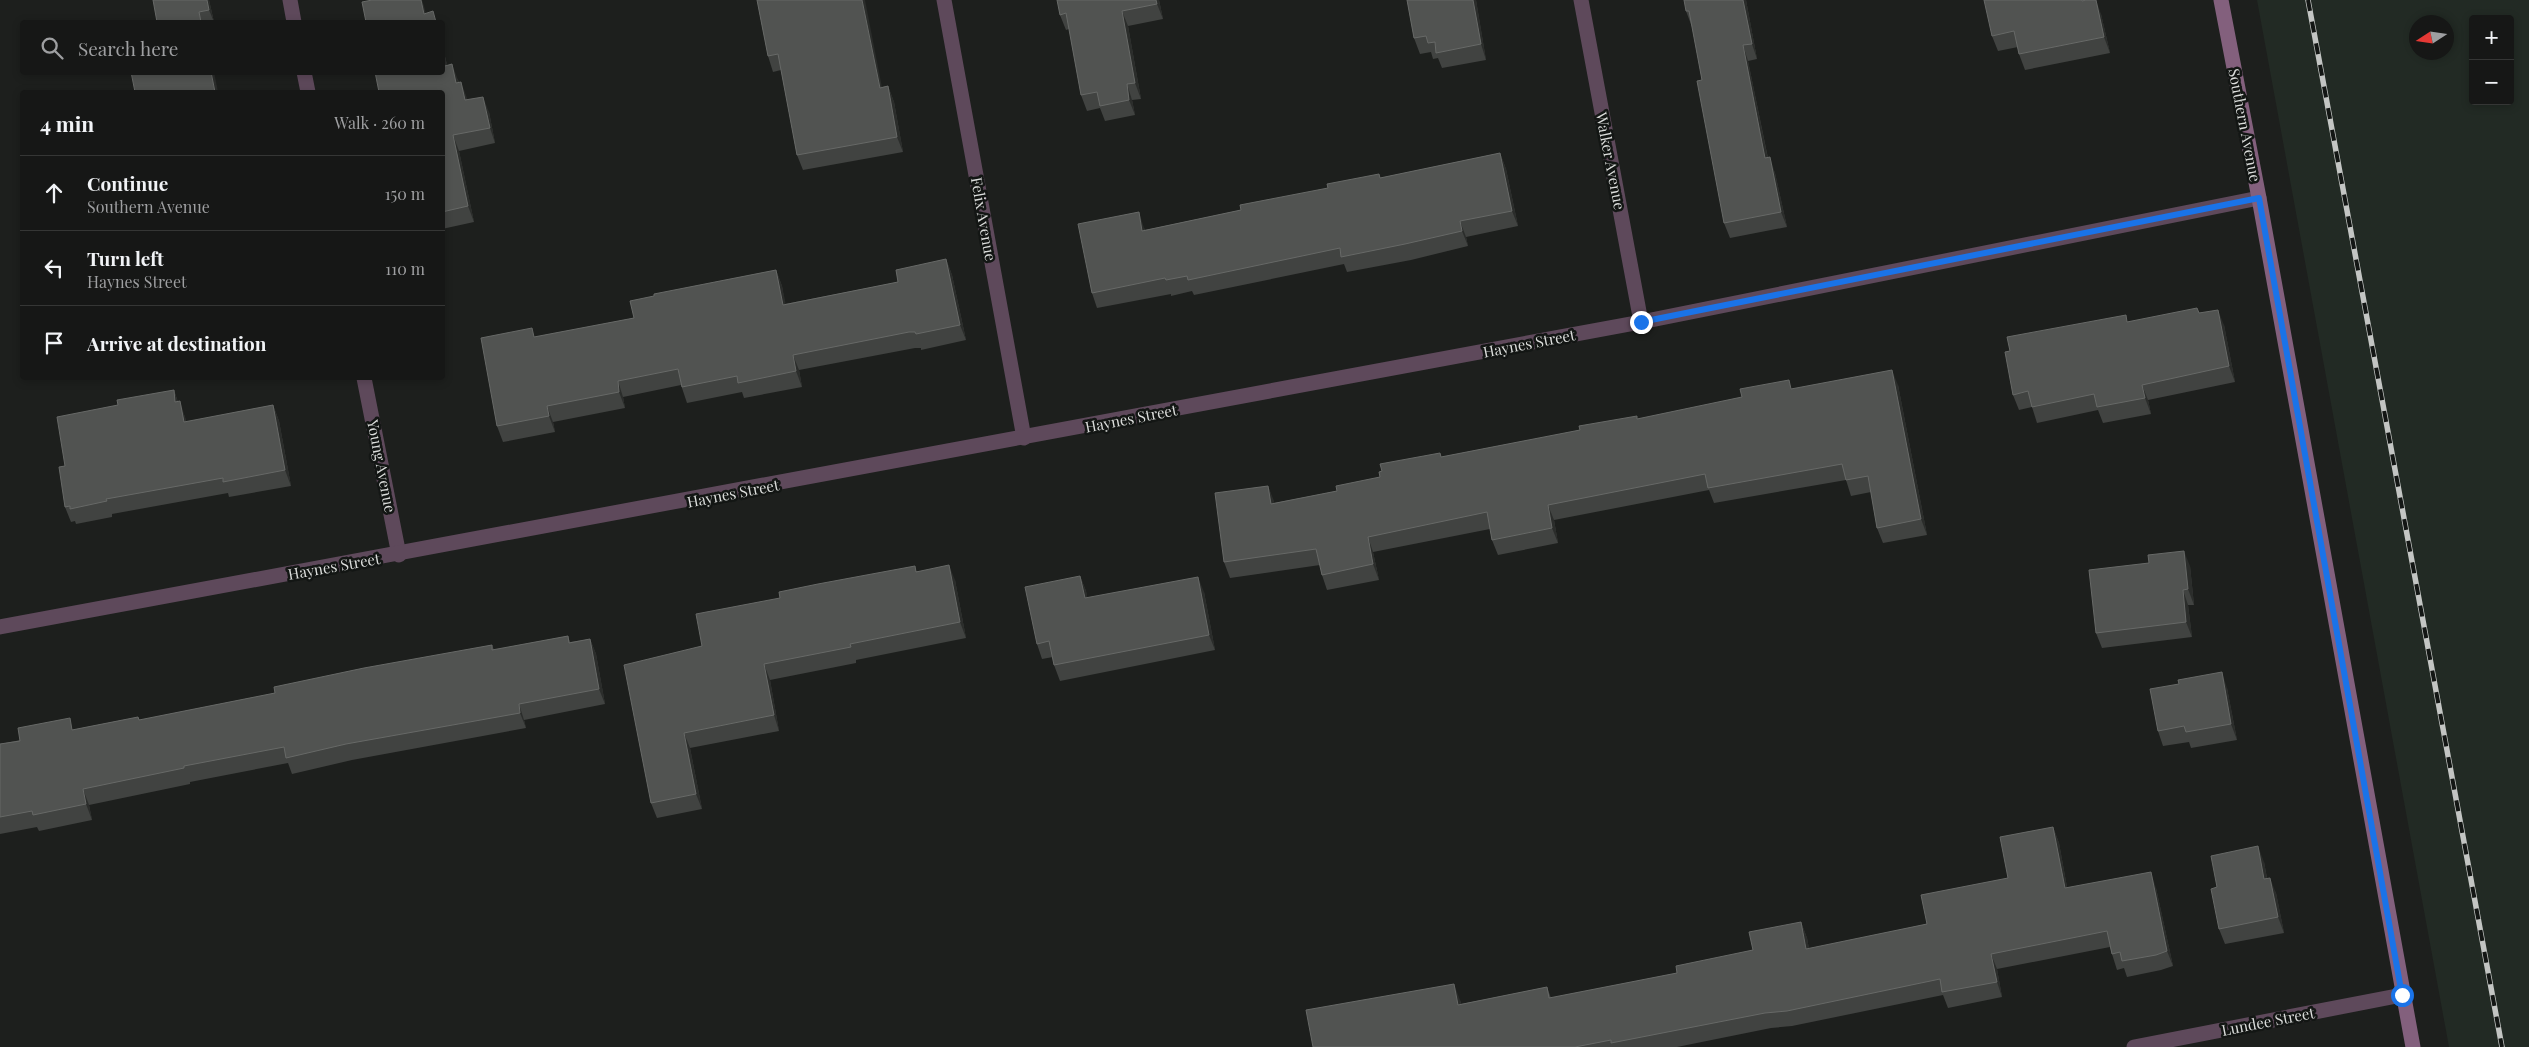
<!DOCTYPE html>
<meta charset="utf-8">
<style>
:root{--surface:#161716;--page:#232423;--text:#f1f3f6;--muted:#9e9fa1;--line:#353635}
body{margin:0;font-family:"Playfair Display",serif;background:var(--page);color:var(--text)}
.controls{position:absolute;right:15px;top:15px;display:grid;overflow:hidden;border-radius:5px;box-shadow:0 2px 8px #0003}
.controls button{width:45px;height:45px;display:grid;place-items:center;padding:0;border:0;border-bottom:1px solid var(--line);background:var(--surface);color:var(--text);font:25px sans-serif}
.compass{position:absolute;left:2409px;top:15px;width:45px;height:45px;border-radius:50%;background:var(--surface);box-shadow:0 2px 8px #0003;rotate:258deg}
.stop{position:absolute;width:15px;height:15px;margin:-11px;border:4px solid #1a73e8;border-radius:50%;background:#fff}
.stop.end{background:#1a73e8;border-color:#fff;box-shadow:0 1px 5px #0008}
.list{margin:0;padding:0;list-style:none}
h2{display:flex;justify-content:space-between;align-items:center;height:65px;margin:0;padding:0 20px;font-size:21px}
h2 small{font-size:16px;font-weight:400;color:var(--muted)}
.list li{display:grid;grid-template-columns:32px 1fr auto;gap:15px;align-items:center;box-sizing:border-box;height:75px;padding:0 20px;border-top:1px solid var(--line)}
.list b{display:block;font-size:19px;white-space:nowrap}
.list p{margin:0;font-size:16px;white-space:nowrap;color:var(--muted)}
.list em{font-size:16px;font-style:normal;color:var(--muted)}
.icon{flex:none;width:28px;height:28px;fill:none;stroke:currentColor;stroke-width:2;stroke-linecap:round;stroke-linejoin:round}
.map{position:relative;flex:none;width:2529px;height:1047px;overflow:hidden}
.search{position:absolute;background:var(--surface);box-shadow:0 2px 8px #0003;left:20px;top:20px;width:425px;height:55px;display:flex;align-items:center;gap:12px;box-sizing:border-box;padding:0 18px;border-radius:5px;color:var(--muted);font-size:19px}
.panel{position:absolute;background:var(--surface);box-shadow:0 2px 8px #0003;left:20px;top:90px;width:425px;height:290px;border-radius:5px}
.map>svg:first-child{display:block}
.built{fill:#222a24;fill-rule:evenodd}
.lines{fill:none;stroke-linecap:round;stroke-linejoin:round}
.minor{stroke:#5e495b;stroke-width:15}
.tertiary{stroke:#5e495b;stroke-width:15}
.secondary{stroke:#83607d;stroke-width:15}
.rail-casing{stroke:#c3c5c3;stroke-width:5.5}
.rail{stroke:#131614;stroke-width:4;stroke-dasharray:11;stroke-linecap:butt}
.wall{fill:#414341}
.shaded-wall{fill:#2b2d2b}
.building{fill:#515351;stroke:#676967}
.route{stroke:#1a73e8;stroke-width:6}
.labels{text-anchor:middle;dominant-baseline:central;stroke-width:5;stroke-linejoin:round;paint-order:stroke}
.street-label{font-size:15px;fill:#dbdddb;stroke:#131614}
</style>
<div class="map">
<svg width="2529" height="1047" viewBox="0 0 2529 1047">
<rect width="100%" height="100%" fill="#1d1f1d"/>
<path class="built" d="M2257,0H2529V1047H2449ZM2473,19H2510V101H2473ZM2416,22H2446V52H2416Z"/>
<g class="lines">
<g class="minor">
<polyline points="290,0 294,22"/>
<polyline points="944,0 1024,438"/>
<polyline points="1581,0 1641,322"/>
<polyline points="304,72 308,92"/>
<polyline points="364,378 399,555"/>
<polyline points="2134,1047 2402,995"/>
</g>
<polyline class="tertiary" points="0,627 1641,322 2259,198"/>
<polyline class="secondary" points="2221,0 2259,198 2413,1047"/>
<g class="rail-casing">
<polyline id="rail" points="2308,0 2502,1047"/>
</g>
<use href="#rail" class="rail"/>
</g>
<g class="wall">
<polygon points="209,0 214,22 157,22"/>
<polygon points="757,0 882,87 888,86 894,102 903,152 803,170 797,155 781,70 773,72 768,56"/>
<polygon points="1057,0 1159,0 1163,19 1128,26 1141,99 1132,100 1135,115 1105,121 1100,108 1087,111 1081,95 1069,29 1066,30 1060,15"/>
<polygon points="1407,0 1476,0 1486,60 1442,68 1438,58 1433,59 1431,52 1420,54 1414,38"/>
<polygon points="1746,0 1757,59 1748,61 1768,158 1775,173 1787,227 1730,238 1724,223 1702,80 1692,27 1686,11"/>
<polygon points="2084,0 2101,14 2110,53 2025,70 2019,54 2018,47 1998,51 1992,36"/>
<polygon points="442,44 447,65 458,80 467,100 489,112 495,143 459,151 474,222 442,229"/>
<polygon points="1500,153 1506,169 1518,226 1466,237 1468,246 1411,260 1347,272 1344,264 1194,295 1192,291 1171,296 1171,294 1097,308 1092,293 1144,228 1145,230 1241,210 1380,178"/>
<polygon points="946,259 952,275 966,340 921,350 921,348 915,348 799,370 802,387 744,398 742,392 687,403 681,385 623,397 625,408 553,422 555,432 503,442 497,426 535,337 634,318 776,270 782,286 785,304 898,282"/>
<polygon points="2200,313 2224,325 2235,382 2148,400 2151,414 2103,423 2098,410 2037,423 2032,407 2019,410 2013,395 2129,322"/>
<polygon points="1898,385 1927,535 1883,543 1877,528 1871,492 1851,496 1846,480 1714,503 1709,490 1554,520 1558,543 1498,555 1492,540 1490,529 1373,552 1379,580 1327,590 1322,575 1320,565 1230,578 1224,562 1268,486 1274,503 1337,491 1380,477 1382,471 1441,457 1793,389"/>
<polygon points="174,390 178,402 185,417 186,422 273,405 279,421 291,486 229,497 228,493 112,514 112,517 76,524 75,521 71,522 65,507 65,466 118,405"/>
<polygon points="2190,566 2194,605 2188,605 2192,637 2102,648 2096,633"/>
<polygon points="917,571 955,580 966,638 856,660 856,663 770,680 779,731 690,748 702,809 657,818 651,803 702,646 780,598"/>
<polygon points="1080,576 1086,591 1087,598 1204,592 1215,650 1060,681 1054,665 1053,657 1042,659 1037,644"/>
<polygon points="568,636 570,642 590,639 596,654 605,704 524,720 526,728 352,760 292,774 288,763 190,782 190,784 89,805 92,820 39,831 37,827 0,834 0,744 138,717 140,720 275,693 492,645 494,650"/>
<polygon points="2227,688 2237,740 2191,748 2189,742 2163,746 2158,731"/>
<polygon points="2053,827 2059,843 2067,887 2156,888 2173,966 2161,970 2127,977 2124,968 2117,970 2112,954 2110,947 1997,969 2002,997 1948,1008 1943,995 1792,1026 1771,1028 1677,1047 1313,1047 1460,1000 1461,1004 1547,987 1551,998 1677,973 1753,950 1801,922 1807,938 1809,949 1927,924 2008,878"/>
<polygon points="2264,862 2267,878 2276,893 2284,933 2225,944 2219,929 2217,887"/>
</g>
<g class="shaded-wall">
<polygon points="207,0 209,0 214,22 209,10"/>
<polygon points="421,0 422,0 424,6 428,22 424,14"/>
<polygon points="862,0 865,0 885,103 880,88"/>
<polygon points="1156,0 1159,0 1163,19 1157,4"/>
<polygon points="1473,0 1476,0 1486,60 1481,44"/>
<polygon points="1743,0 1746,0 1757,59 1752,44"/>
<polygon points="2096,0 2101,14 2110,53 2104,37"/>
<polygon points="1122,11 1128,26 1141,99 1135,83"/>
<polygon points="442,44 451,81 445,66 442,55"/>
<polygon points="1743,45 1748,61 1771,174 1765,158"/>
<polygon points="452,64 458,80 462,98 456,83"/>
<polygon points="211,72 214,72 218,92 215,92"/>
<polygon points="461,82 467,98 470,116 465,100"/>
<polygon points="1127,84 1132,100 1135,115 1129,100"/>
<polygon points="888,86 894,102 903,152 897,137"/>
<polygon points="483,97 489,112 495,143 490,128"/>
<polygon points="453,135 459,151 474,222 468,206"/>
<polygon points="1500,153 1506,169 1518,226 1512,211"/>
<polygon points="1770,157 1775,173 1787,227 1781,212"/>
<polygon points="1139,212 1144,228 1148,246 1142,231"/>
<polygon points="1460,221 1466,237 1468,246 1462,231"/>
<polygon points="946,259 952,275 966,340 960,325"/>
<polygon points="776,270 782,286 789,320 783,305"/>
<polygon points="2218,310 2224,325 2235,382 2229,366"/>
<polygon points="793,355 799,370 802,387 796,371"/>
<polygon points="1892,370 1898,385 1927,535 1921,519"/>
<polygon points="618,381 623,397 625,408 619,392"/>
<polygon points="2142,385 2148,400 2151,414 2145,398"/>
<polygon points="174,390 179,406 175,402"/>
<polygon points="180,401 185,417 189,438 184,422"/>
<polygon points="273,405 279,421 291,486 285,470"/>
<polygon points="547,406 553,422 555,432 549,416"/>
<polygon points="1268,486 1274,501 1276,520 1271,504"/>
<polygon points="1548,505 1554,520 1558,543 1552,528"/>
<polygon points="1368,537 1373,552 1379,580 1373,564"/>
<polygon points="2184,551 2190,566 2194,605 2188,589"/>
<polygon points="949,565 955,580 966,638 960,622"/>
<polygon points="1080,576 1086,591 1091,614 1085,598"/>
<polygon points="1198,577 1204,592 1215,650 1209,635"/>
<polygon points="2183,590 2188,605 2192,637 2186,622"/>
<polygon points="590,639 596,654 605,704 599,689"/>
<polygon points="764,664 770,680 779,731 774,715"/>
<polygon points="2222,672 2227,688 2237,740 2231,724"/>
<polygon points="519,704 524,720 526,728 520,713"/>
<polygon points="684,733 690,748 702,809 696,794"/>
<polygon points="83,789 89,805 92,820 86,804"/>
<polygon points="2053,827 2059,843 2070,904 2065,888"/>
<polygon points="2258,846 2264,862 2270,895 2264,879"/>
<polygon points="2151,872 2156,888 2173,966 2167,951"/>
<polygon points="2270,878 2276,893 2284,933 2278,917"/>
<polygon points="1801,922 1807,938 1812,965 1806,949"/>
<polygon points="1991,954 1997,969 2002,997 1997,982"/>
<polygon points="1454,984 1460,1000 1464,1020 1458,1005"/>
</g>
<g class="building">
<polygon points="153,0 207,0 209,10 199,12 201,22 157,22"/>
<polygon points="372,0 421,0 424,14 433,11 436,22 366,22 362,2"/>
<polygon points="757,0 862,0 880,88 888,86 897,137 797,155 778,54 768,56"/>
<polygon points="1057,0 1156,0 1157,4 1122,11 1135,83 1127,84 1129,100 1100,106 1097,92 1081,95 1066,13 1060,15"/>
<polygon points="1407,0 1473,0 1481,44 1436,53 1435,42 1428,43 1426,36 1414,38"/>
<polygon points="1684,0 1743,0 1752,44 1743,45 1765,158 1770,157 1781,212 1724,223 1697,81 1702,80 1689,11 1686,11"/>
<polygon points="1984,0 2082,0 2082,1 2086,0 2096,0 2104,37 2019,54 2014,31 1992,36"/>
<polygon points="442,55 445,66 452,64 456,83 461,82 465,100 483,97 490,128 453,135 468,206 442,212 442,92 379,92 375,72 442,72"/>
<polygon points="131,72 211,72 215,92 135,92"/>
<polygon points="1500,153 1512,211 1460,221 1462,231 1405,244 1341,257 1340,248 1188,280 1187,276 1166,280 1165,278 1092,293 1078,224 1139,212 1142,231 1241,210 1240,205 1328,188 1327,184 1379,174 1380,178"/>
<polygon points="946,259 960,325 916,334 915,332 909,332 793,355 796,371 738,383 737,376 682,387 678,369 618,381 619,392 547,406 549,416 497,426 481,338 532,328 534,337 634,318 630,301 654,296 654,294 776,270 783,305 898,282 896,270"/>
<polygon points="2197,308 2199,313 2218,310 2229,366 2142,385 2145,398 2097,407 2094,394 2032,407 2028,391 2013,395 2005,352 2010,351 2007,337 2126,315 2127,322"/>
<polygon points="1892,370 1921,519 1877,528 1868,476 1846,480 1842,464 1708,488 1705,474 1548,505 1552,528 1492,540 1487,512 1368,537 1373,564 1322,575 1316,549 1224,562 1215,493 1268,486 1271,504 1337,491 1336,486 1380,477 1379,472 1382,471 1380,464 1440,453 1441,457 1580,430 1579,426 1637,416 1637,419 1742,397 1740,389 1789,380 1791,389"/>
<polygon points="174,390 175,402 180,401 184,422 273,405 285,470 223,482 223,478 106,499 107,501 70,509 70,506 65,507 59,467 65,466 57,417 118,405 117,400"/>
<polygon points="2184,551 2188,589 2183,590 2186,622 2096,633 2089,570 2149,563 2148,555"/>
<polygon points="949,565 960,622 850,644 851,647 764,664 774,715 684,733 696,794 651,803 624,665 702,646 696,614 780,598 779,592 818,584 915,566 916,572"/>
<polygon points="1080,576 1085,598 1198,577 1209,635 1054,665 1049,641 1037,644 1025,587"/>
<polygon points="568,636 569,643 590,639 599,689 519,704 520,713 346,744 286,758 284,747 184,766 184,768 83,789 86,804 33,815 32,811 0,817 0,744 20,741 18,728 70,718 72,730 138,717 139,720 275,693 274,687 364,668 492,645 492,650"/>
<polygon points="2222,672 2231,724 2186,732 2184,726 2158,731 2150,689 2179,684 2178,680"/>
<polygon points="2053,827 2065,888 2151,872 2167,951 2156,955 2122,961 2120,952 2112,954 2107,931 1991,954 1997,982 1942,992 1940,979 1787,1011 1765,1013 1611,1043 1611,1040 1575,1047 1313,1047 1306,1010 1454,984 1458,1005 1547,987 1549,998 1677,973 1676,966 1753,950 1749,932 1801,922 1806,949 1927,924 1921,895 2008,878 2000,837"/>
<polygon points="2258,846 2264,879 2270,878 2278,917 2219,929 2211,889 2217,887 2211,856"/>
</g>
<g class="lines">
<polyline class="route" points="1641,322 2259,198 2402,995"/>
</g>
<g class="labels">
<g class="street-label">
<text transform="translate(2245 125) rotate(79)">Southern Avenue</text>
<text transform="translate(1611 161) rotate(79)">Walker Avenue</text>
<text transform="translate(984 219) rotate(80)">Felix Avenue</text>
<text transform="translate(1529 343) rotate(-11)">Haynes Street</text>
<text transform="translate(1131 418) rotate(-11)">Haynes Street</text>
<text transform="translate(382 466) rotate(79)">Young Avenue</text>
<text transform="translate(733 493) rotate(-11)">Haynes Street</text>
<text transform="translate(334 566) rotate(-10)">Haynes Street</text>
<text transform="translate(2268 1021) rotate(-11)">Lundee Street</text>
</g>
</g>
</svg>
<div class="controls">
<button>+</button>
<button>−</button>
</div>
<svg class="compass" viewBox="-18 -18 36 36"><path d="M0-13l5 13h-10z" fill="#e53935"/><path d="M0 13l5-13h-10z" fill="#9e9fa1"/></svg>
<div class="stop" style="left:2402px;top:995px"></div>
<div class="stop end" style="left:1641px;top:322px"></div>
<div class="search"><svg class="icon" aria-label="search" viewBox="0 0 24 24"><circle cx="10" cy="10" r="6"/><path d="M15 15l6 6"/></svg>Search here</div>
<section class="panel">
<h2>4 min<small>Walk · 260 m</small></h2>
<ul class="list">
<li><svg class="icon" aria-label="ahead" viewBox="0 0 24 24"><path d="M12 20V5M6 11l6-6 6 6"/></svg><div><b>Continue</b><p>Southern Avenue</p></div><em>150 m</em></li>
<li><svg class="icon" aria-label="left" viewBox="0 0 24 24"><path d="M17 20v-9H6M10 6l-5 5 5 5"/></svg><div><b>Turn left</b><p>Haynes Street</p></div><em>110 m</em></li>
<li><svg class="icon" aria-label="arrive" viewBox="0 0 24 24"><path d="M6 21V4h12l-3 4 3 4H6"/></svg><div><b>Arrive at destination</b></div></li>
</ul>
</section>
</div>
